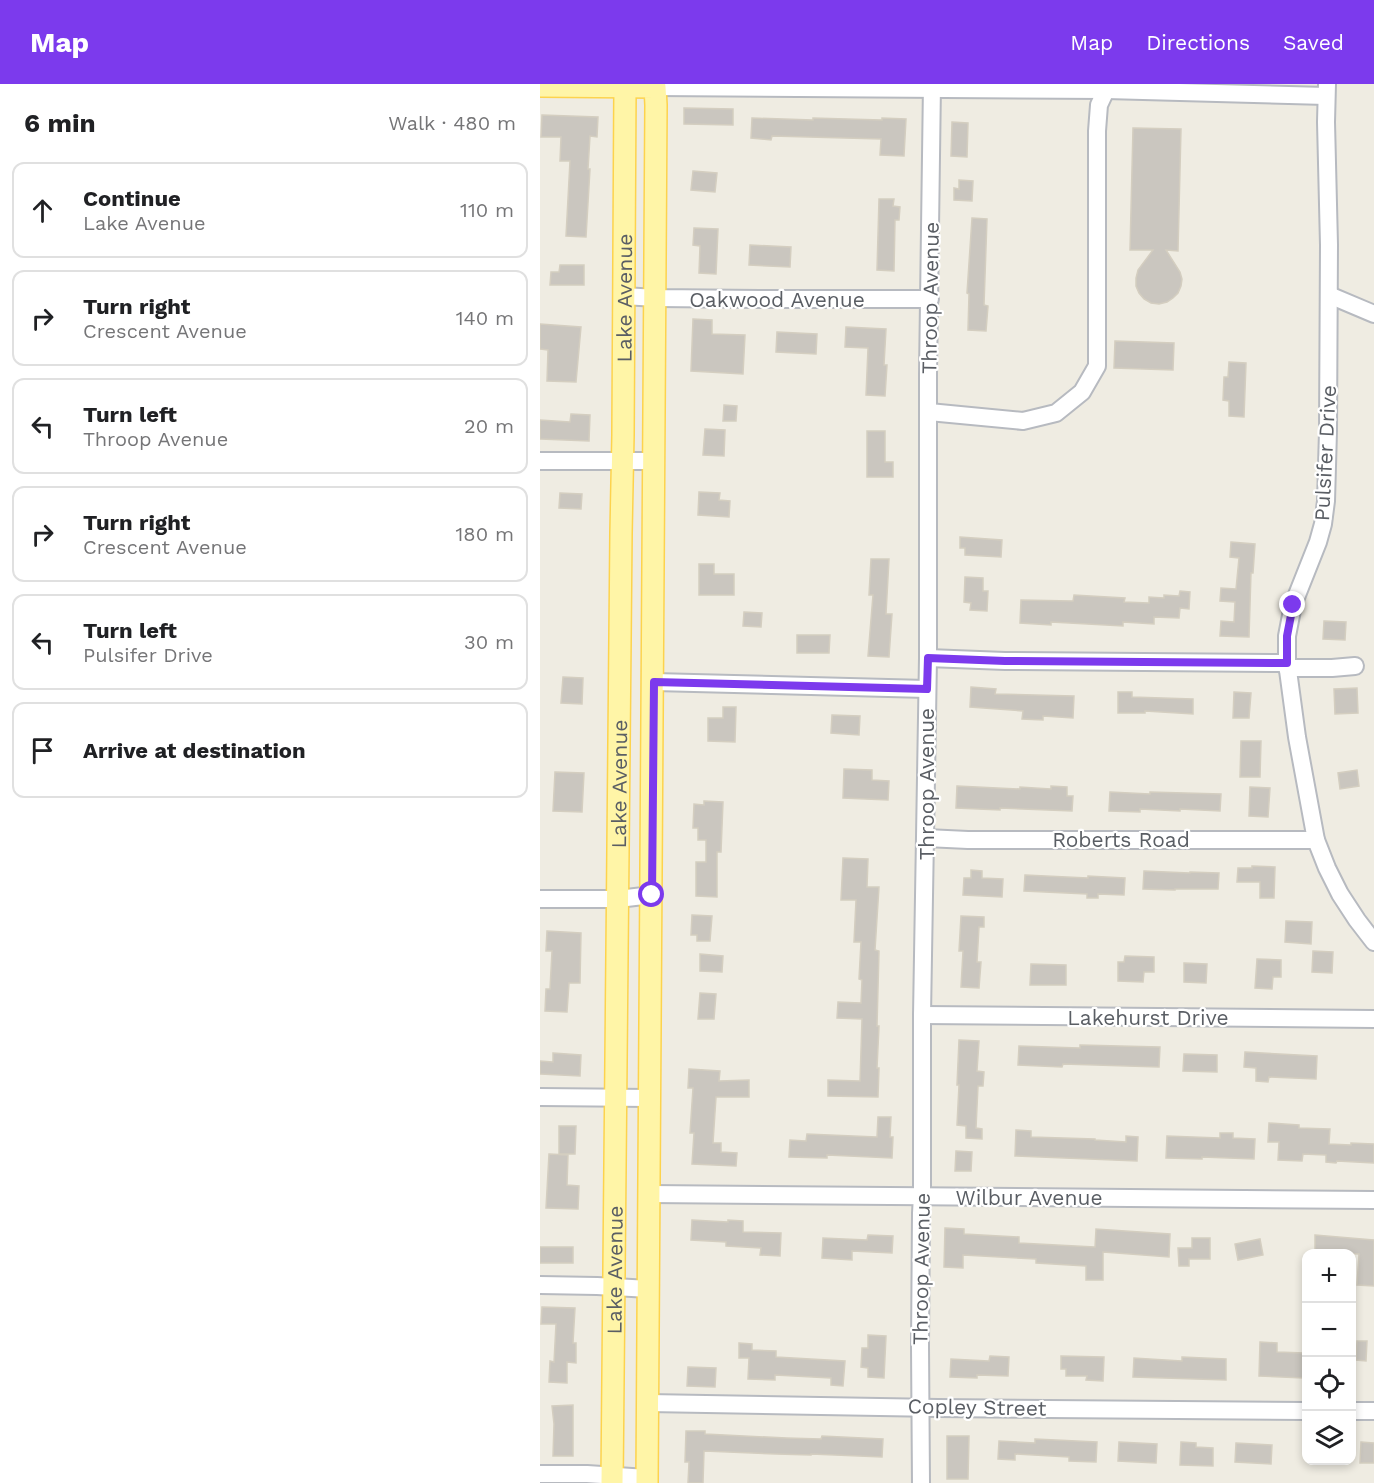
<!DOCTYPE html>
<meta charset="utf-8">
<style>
:root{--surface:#fff;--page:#f6f6f6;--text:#202124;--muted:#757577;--line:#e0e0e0;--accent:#7c3aed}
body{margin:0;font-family:"Work Sans",sans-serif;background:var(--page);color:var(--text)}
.controls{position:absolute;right:18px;bottom:18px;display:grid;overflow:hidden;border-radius:12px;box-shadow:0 3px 9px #0003}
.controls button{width:54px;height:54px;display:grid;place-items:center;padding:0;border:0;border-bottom:2px solid var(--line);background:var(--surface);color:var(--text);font:30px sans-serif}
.stop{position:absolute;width:18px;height:18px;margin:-14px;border:4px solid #7c3aed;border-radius:50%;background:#fff}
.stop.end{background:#7c3aed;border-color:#fff;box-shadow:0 2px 6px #0008}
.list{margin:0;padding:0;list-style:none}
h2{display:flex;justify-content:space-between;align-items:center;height:78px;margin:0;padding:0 24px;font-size:26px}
h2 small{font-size:20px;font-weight:400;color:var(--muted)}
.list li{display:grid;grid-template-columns:39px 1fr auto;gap:18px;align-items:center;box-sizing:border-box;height:96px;margin:0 12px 12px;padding:0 12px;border:2px solid var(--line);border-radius:12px}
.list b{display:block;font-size:22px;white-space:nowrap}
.list p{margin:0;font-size:20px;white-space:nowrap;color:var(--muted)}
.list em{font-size:20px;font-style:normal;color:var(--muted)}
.icon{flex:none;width:33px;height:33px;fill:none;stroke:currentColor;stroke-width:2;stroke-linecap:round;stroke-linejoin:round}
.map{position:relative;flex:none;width:834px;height:1399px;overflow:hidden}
header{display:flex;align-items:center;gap:36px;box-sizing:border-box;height:84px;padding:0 30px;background:var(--accent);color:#fff}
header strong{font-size:28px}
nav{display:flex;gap:33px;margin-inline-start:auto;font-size:21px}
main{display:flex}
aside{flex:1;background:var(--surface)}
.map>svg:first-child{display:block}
.building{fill:#cac6bf;stroke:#d4cec0;stroke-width:1.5}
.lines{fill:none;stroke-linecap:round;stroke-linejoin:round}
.minor-casing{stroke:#b7bac0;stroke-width:20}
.major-casing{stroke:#fdd34d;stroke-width:24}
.minor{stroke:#fff;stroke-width:16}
.major{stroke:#fff5a7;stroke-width:21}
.route{stroke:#7c3aed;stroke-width:8}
.labels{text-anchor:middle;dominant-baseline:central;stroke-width:4.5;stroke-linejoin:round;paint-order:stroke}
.street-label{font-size:21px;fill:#5a5e64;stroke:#fff}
</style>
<header>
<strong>Map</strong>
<nav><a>Map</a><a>Directions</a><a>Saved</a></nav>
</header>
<main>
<aside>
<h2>6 min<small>Walk · 480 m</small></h2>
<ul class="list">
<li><svg class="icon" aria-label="ahead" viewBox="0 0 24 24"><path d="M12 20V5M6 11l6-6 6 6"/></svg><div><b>Continue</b><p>Lake Avenue</p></div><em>110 m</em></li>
<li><svg class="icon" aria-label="right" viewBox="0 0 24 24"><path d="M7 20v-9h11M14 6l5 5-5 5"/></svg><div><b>Turn right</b><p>Crescent Avenue</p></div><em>140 m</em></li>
<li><svg class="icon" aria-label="left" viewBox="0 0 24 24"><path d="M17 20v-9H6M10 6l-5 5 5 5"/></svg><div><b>Turn left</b><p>Throop Avenue</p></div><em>20 m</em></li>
<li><svg class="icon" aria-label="right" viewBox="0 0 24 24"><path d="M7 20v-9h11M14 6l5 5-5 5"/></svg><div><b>Turn right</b><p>Crescent Avenue</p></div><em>180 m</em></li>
<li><svg class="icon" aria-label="left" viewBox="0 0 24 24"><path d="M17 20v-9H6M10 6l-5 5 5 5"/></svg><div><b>Turn left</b><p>Pulsifer Drive</p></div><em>30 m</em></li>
<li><svg class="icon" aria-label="arrive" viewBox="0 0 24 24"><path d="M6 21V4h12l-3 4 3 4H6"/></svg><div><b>Arrive at destination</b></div></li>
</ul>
</aside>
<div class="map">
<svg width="834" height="1399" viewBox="0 0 834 1399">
<rect width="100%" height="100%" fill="#efece2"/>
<g class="building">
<polygon points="144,24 193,25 193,41 144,40"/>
<polygon points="2,31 58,33 57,53 50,52 48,85 50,85 46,153 26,152 30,77 20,77 21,53 1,53"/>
<polygon points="212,34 273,36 273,34 342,36 342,34 366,35 364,72 340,71 341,55 232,52 231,56 211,54"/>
<polygon points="412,38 428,39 427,73 411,72"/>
<polygon points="593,44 641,45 638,167 626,166 640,188 642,195 641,202 638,209 633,214 627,218 619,220 611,219 604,215 599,209 596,202 596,194 598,186 613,166 590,166"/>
<polygon points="153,87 177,89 175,108 151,106"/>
<polygon points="419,96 433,97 432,117 414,116 414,104 419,105"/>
<polygon points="339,115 354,115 353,122 360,123 359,136 355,136 354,187 337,186"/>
<polygon points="432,134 447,135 444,221 448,222 446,247 428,246 429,210 427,209"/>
<polygon points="154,144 178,145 176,190 159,189 160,162 153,161"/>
<polygon points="210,161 251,163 250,183 209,181"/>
<polygon points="20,181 44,181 44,201 10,201 11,188 19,188"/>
<polygon points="153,235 172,236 172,250 205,251 203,290 151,287"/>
<polygon points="0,240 41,243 36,298 7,297 8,266 0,265"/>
<polygon points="306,243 346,245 344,281 347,281 345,312 326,311 328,264 305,263"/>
<polygon points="237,248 277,250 276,270 236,268"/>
<polygon points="575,257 634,259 633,286 574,284"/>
<polygon points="689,278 706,279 704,333 689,332 689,317 683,316 684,293 688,293"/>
<polygon points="184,321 197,322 196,337 183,337"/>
<polygon points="31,330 50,331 49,357 0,355 0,336 30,338"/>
<polygon points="165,345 185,346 184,372 163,371"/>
<polygon points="327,347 345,347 345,378 353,378 353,393 327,393"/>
<polygon points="159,408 180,409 179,416 190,417 189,433 158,431"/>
<polygon points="20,409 42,410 41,425 19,424"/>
<polygon points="420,453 462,456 461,473 425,471 425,464 420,464"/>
<polygon points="691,458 715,460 713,489 711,489 709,553 680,552 681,537 694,538 695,518 680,517 681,504 696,505 699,474 690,473"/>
<polygon points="331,475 349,475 346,530 352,530 349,573 328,572 333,511 329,511"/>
<polygon points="159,480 174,480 174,490 194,490 194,511 159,511"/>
<polygon points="425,493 443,494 443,507 448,507 447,527 430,526 431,519 424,518"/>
<polygon points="640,507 650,508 649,525 640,524 639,534 614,533 614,540 583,538 583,542 511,538 511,541 480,539 481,516 533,517 534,511 585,514 584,518 609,519 609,513 624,514 624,511 639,512"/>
<polygon points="204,528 222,529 221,543 203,542"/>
<polygon points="784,537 806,538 805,556 783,555"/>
<polygon points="257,551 290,551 289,569 257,569"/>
<polygon points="23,593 43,594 42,620 21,619"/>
<polygon points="431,603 456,605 455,610 534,612 533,634 503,632 503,636 482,635 483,627 430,623"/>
<polygon points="817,604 818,629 795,630 794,605"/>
<polygon points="578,608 592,608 592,613 653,615 653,630 605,627 605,629 578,629"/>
<polygon points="694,608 711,609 709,634 693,634"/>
<polygon points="183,623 196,623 195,658 168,657 168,634 183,634"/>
<polygon points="292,631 320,632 319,651 291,649"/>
<polygon points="701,657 721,657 720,693 700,693"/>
<polygon points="304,685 332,686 332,696 349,697 348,716 303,714"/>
<polygon points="817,686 819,702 800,705 798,689"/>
<polygon points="15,688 44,689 42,728 13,727"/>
<polygon points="417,702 480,705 480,703 511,705 511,702 527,703 527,712 533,712 532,727 460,724 460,726 416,724"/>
<polygon points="710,703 730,704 728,733 709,732"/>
<polygon points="570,708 610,710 610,708 681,710 680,727 640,725 640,727 600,725 600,728 569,727"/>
<polygon points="164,717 183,718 181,768 177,768 177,813 156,812 156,778 166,778 166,756 158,756 158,744 153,744 154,720 164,721"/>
<polygon points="303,774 328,775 327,803 339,803 335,866 339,867 337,942 339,942 337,984 339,984 338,1013 288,1012 288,996 320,997 322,935 297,934 298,918 321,919 322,896 319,895 321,858 314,858 316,816 301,816"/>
<polygon points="712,782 735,783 734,814 720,814 720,798 697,798 698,784 712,784"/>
<polygon points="431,786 442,787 442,794 463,795 462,813 423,811 424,794 431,794"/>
<polygon points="604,787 650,789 650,788 679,789 678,805 635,805 635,806 603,805"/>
<polygon points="485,791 548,794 548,792 585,794 584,811 558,810 558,814 547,814 547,810 484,807"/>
<polygon points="152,831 172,832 170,857 157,857 157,851 151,851"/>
<polygon points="421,832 444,833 444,843 439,843 437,878 441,878 439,904 421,903 423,867 419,867"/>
<polygon points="746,837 772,838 771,860 745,858"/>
<polygon points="7,847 41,849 40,899 29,899 27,928 5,927 6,905 10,905 12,867 6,867"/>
<polygon points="773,867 793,868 792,889 772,888"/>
<polygon points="160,870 183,872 182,888 160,887"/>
<polygon points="585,872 614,873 614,888 604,888 603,898 578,897 578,878 584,878"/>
<polygon points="717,875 741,876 741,893 733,893 732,905 715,904"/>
<polygon points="644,879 667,880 666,899 644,898"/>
<polygon points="491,880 526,881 526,901 490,901"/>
<polygon points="160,909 176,910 174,935 158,935"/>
<polygon points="419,956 439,957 437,987 444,988 443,1002 438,1002 436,1044 442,1045 442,1055 426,1054 426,1042 417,1041 419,1001 417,1001"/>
<polygon points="540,961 620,963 619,983 523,980 522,983 478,981 479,962 540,964"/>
<polygon points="705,968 777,972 776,995 729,993 728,998 716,997 716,984 704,983"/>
<polygon points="13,969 41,971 40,992 0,990 0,977 13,978"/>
<polygon points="644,970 677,971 677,988 643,987"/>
<polygon points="149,985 180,987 179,997 209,996 209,1013 176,1013 173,1059 181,1059 181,1068 197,1069 196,1082 152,1080 154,1049 150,1049 153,1004 148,1004"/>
<polygon points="338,1033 351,1033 350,1053 353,1053 352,1074 287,1071 287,1074 249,1073 250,1056 266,1057 267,1050 337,1053"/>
<polygon points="729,1039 759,1041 759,1044 790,1045 789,1060 811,1061 811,1059 834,1060 834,1079 797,1077 796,1079 786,1078 786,1071 763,1070 762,1077 738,1076 739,1058 728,1058"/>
<polygon points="19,1042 36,1042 35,1070 19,1070"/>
<polygon points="476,1046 491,1047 491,1053 555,1055 555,1056 586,1058 586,1052 598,1053 597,1077 475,1072"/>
<polygon points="680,1049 693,1049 693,1054 715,1055 714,1075 662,1073 662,1075 626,1074 627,1052 680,1054"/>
<polygon points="416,1067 432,1068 431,1087 415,1087"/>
<polygon points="9,1070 28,1071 27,1101 39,1102 38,1125 6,1124"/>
<polygon points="152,1136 188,1138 188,1136 203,1137 203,1148 241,1149 240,1172 220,1171 221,1164 186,1162 186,1158 151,1156"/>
<polygon points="405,1144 424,1145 424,1150 479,1153 479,1159 555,1163 556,1145 630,1150 629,1173 563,1168 563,1196 546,1196 546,1182 496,1179 496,1175 423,1171 423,1184 404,1183"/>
<polygon points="328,1151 353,1152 352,1169 312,1167 312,1176 282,1174 283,1154 327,1156"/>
<polygon points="775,1151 834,1156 834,1202 817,1201 819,1170 775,1168"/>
<polygon points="652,1154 670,1154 670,1175 649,1175 649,1182 639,1182 638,1164 652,1164"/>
<polygon points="720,1155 723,1171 698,1176 695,1160"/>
<rect x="0" y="1163" width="33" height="16"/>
<polygon points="2,1223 35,1224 33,1259 36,1259 36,1279 27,1278 27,1299 9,1298 10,1277 14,1278 16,1240 1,1240"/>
<polygon points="328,1251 346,1252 344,1294 328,1293 328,1284 321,1283 322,1264 328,1264"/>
<polygon points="817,1257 827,1257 826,1277 816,1276"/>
<polygon points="720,1258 737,1259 737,1268 764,1269 763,1294 719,1292"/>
<polygon points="199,1259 212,1260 212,1266 236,1267 236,1273 305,1277 303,1302 291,1301 291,1294 235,1291 235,1296 208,1295 209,1274 199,1274"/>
<polygon points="450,1272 469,1273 468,1292 437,1291 437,1294 410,1293 411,1275 449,1277"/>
<polygon points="521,1272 564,1273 563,1297 546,1296 547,1292 526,1292 526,1285 521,1285"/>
<polygon points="642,1273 686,1275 686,1296 593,1293 594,1274 642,1277"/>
<polygon points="148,1283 176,1284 175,1303 147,1302"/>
<polygon points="33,1321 33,1372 13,1372 14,1340 12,1322"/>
<polygon points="146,1347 165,1347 165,1350 247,1354 281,1355 282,1352 343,1355 342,1373 271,1370 271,1371 236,1370 164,1367 163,1399 148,1399 149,1378 145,1378"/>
<polygon points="407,1352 429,1352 428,1395 407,1395"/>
<polygon points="495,1355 557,1358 556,1378 529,1377 529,1373 475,1370 475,1376 458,1375 459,1357 495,1359"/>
<polygon points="579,1358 617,1360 616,1379 578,1377"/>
<polygon points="641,1358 656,1359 656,1363 673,1364 673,1382 640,1381"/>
<polygon points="821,1358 834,1359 834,1379 820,1379"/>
<polygon points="696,1359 732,1361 731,1380 695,1378"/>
</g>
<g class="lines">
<g class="minor-casing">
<g id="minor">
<polyline points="787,0 786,38 789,161 788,347 786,417 783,440 778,458 753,521 747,552 747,579 757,653 776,756 787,784 800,810 817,836 834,858"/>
<polyline points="115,3 566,6 786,12"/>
<polyline points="789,211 834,230"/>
<polyline points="84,212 116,214 220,215 390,215"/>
<polyline points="389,328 483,337 516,329 542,308 557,282 557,47 559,21 566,6"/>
<polyline points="0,377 114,377"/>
<polyline points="388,574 465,577 747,579"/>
<polyline points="747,584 792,584 815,582"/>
<polyline points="114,598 387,605"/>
<polyline points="386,754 428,756 776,756"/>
<polyline points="0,815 78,815 112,811"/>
<polyline points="382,931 834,935"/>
<polyline points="0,1013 110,1014"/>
<polyline points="109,1110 834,1116"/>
<polyline points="0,1201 57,1202 109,1205"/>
<polyline points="108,1319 398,1324 766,1327"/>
<polyline points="812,1327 834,1327"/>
<polyline points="0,1390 47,1390 107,1394"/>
<polyline points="381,1399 380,1262 381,1129 382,1112 382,931 388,574 388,290 392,0"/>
</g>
</g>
<g class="major-casing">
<g id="major">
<polyline points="0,2 115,3 116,21 107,1399"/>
<path id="s1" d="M72,1399L81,449L83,351L85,2"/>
</g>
</g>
<use href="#minor" class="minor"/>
<use href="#major" class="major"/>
</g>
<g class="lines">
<polyline class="route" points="112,811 114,598 387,605 388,574 465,577 747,579 747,552 753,521"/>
</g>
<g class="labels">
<g class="street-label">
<text stroke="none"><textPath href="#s1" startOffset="1185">Lake Avenue</textPath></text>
<text transform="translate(390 214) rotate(-89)">Throop Avenue</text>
<text x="237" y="215">Oakwood Avenue</text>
<text transform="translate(785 369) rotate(-87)">Pulsifer Drive</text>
<text stroke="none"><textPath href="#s1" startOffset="699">Lake Avenue</textPath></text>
<text transform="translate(386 700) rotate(-90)">Throop Avenue</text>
<text x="581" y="755">Roberts Road</text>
<text x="608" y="933">Lakehurst Drive</text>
<text x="489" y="1113">Wilbur Avenue</text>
<text stroke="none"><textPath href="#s1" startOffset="213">Lake Avenue</textPath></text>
<text transform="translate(381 1185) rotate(-89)">Throop Avenue</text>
<text transform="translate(437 1323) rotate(1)">Copley Street</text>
</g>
</g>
</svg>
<div class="controls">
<button>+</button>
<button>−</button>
<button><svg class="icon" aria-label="locate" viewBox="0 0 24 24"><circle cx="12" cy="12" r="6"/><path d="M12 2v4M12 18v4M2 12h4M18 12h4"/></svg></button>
<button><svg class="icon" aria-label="layers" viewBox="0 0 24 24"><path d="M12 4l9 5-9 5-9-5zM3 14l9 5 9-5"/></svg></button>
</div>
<div class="stop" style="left:112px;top:811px"></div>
<div class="stop end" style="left:753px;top:521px"></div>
</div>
</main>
